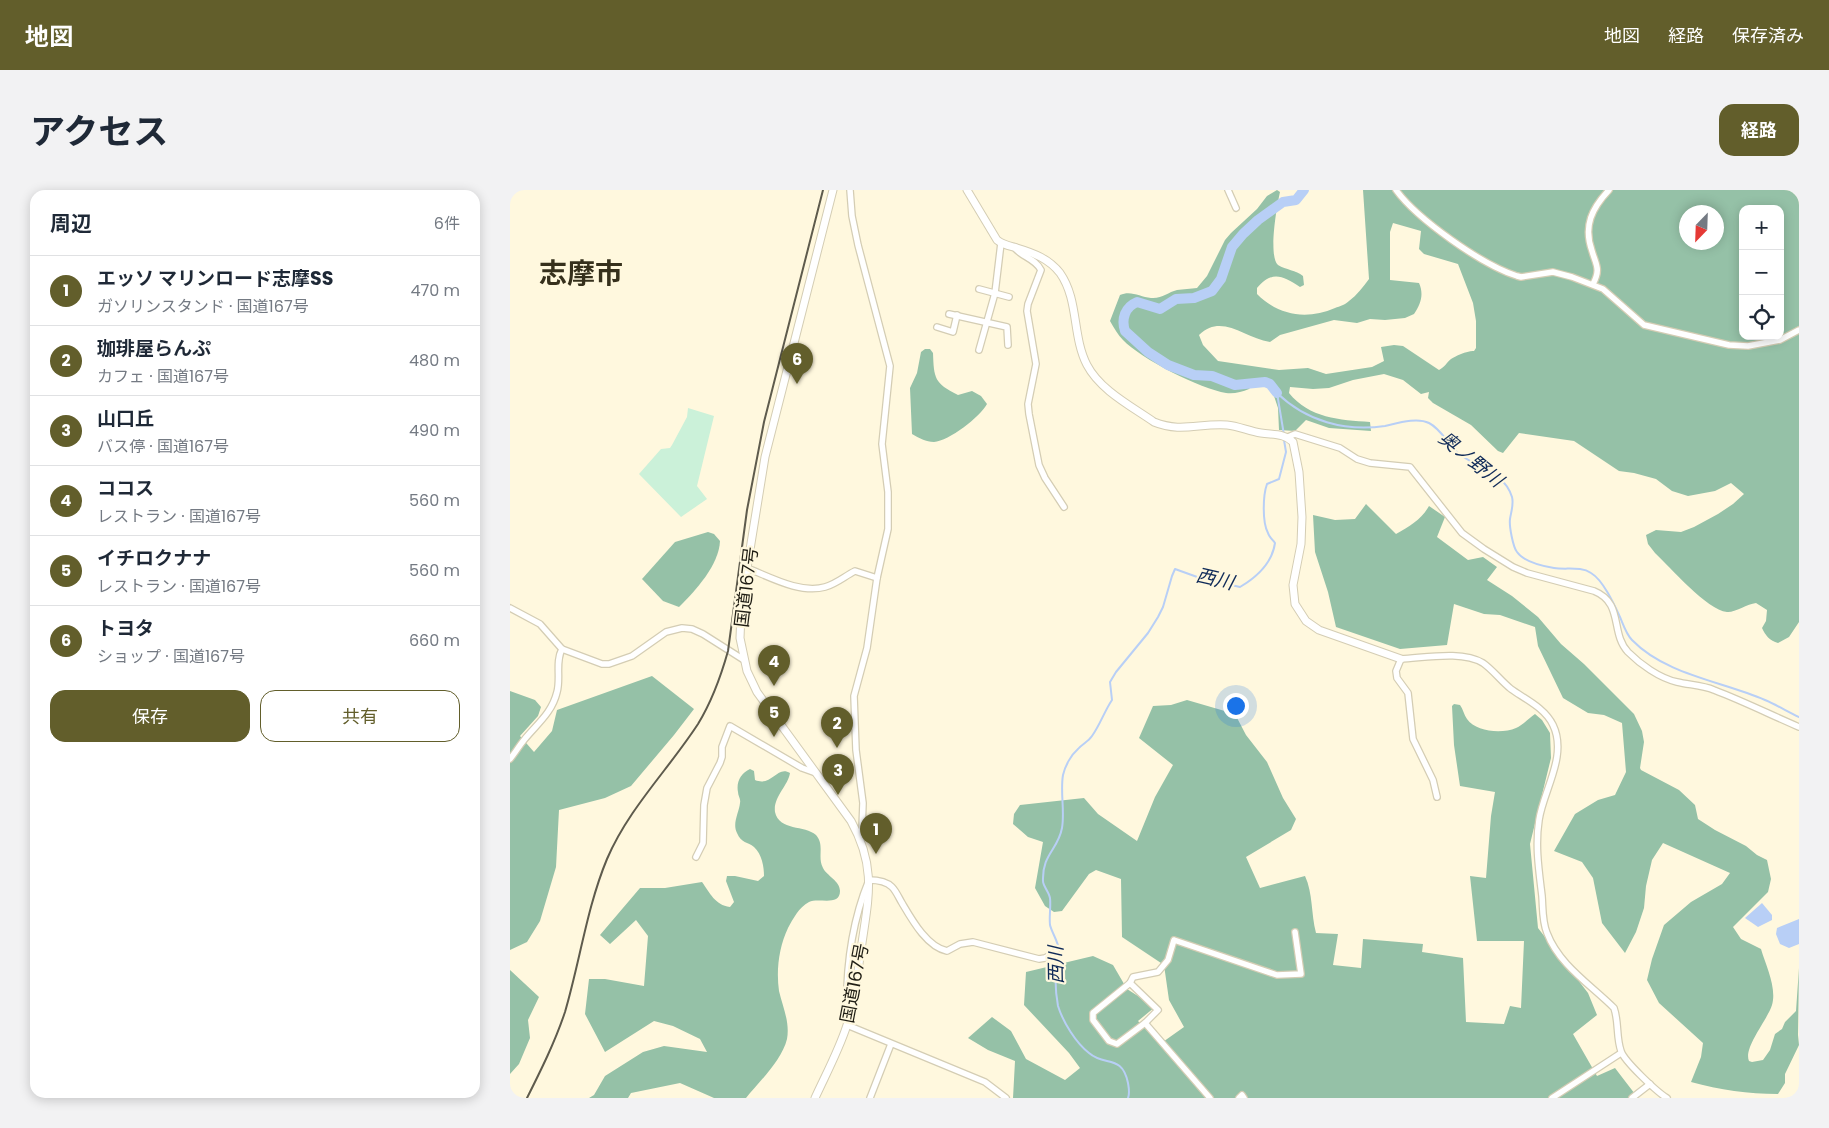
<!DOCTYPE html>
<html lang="ja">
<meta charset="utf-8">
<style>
:root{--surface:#fff;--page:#f2f2f3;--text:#1f2937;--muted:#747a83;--line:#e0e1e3;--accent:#625e2b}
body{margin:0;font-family:Poppins,"Noto Sans JP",sans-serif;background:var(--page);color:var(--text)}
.controls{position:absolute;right:15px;top:15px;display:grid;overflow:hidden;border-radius:10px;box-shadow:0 2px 12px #0003}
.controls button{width:45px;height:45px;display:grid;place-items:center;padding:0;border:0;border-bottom:1px solid var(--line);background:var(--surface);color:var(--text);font:25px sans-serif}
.compass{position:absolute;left:1169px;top:15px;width:45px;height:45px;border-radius:50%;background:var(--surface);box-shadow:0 2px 12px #0003;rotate:203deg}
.you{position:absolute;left:725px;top:515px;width:18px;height:18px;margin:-12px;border:4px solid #fff;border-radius:50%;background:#1a73e8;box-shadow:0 0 0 8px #1a73e833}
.badge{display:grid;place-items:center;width:32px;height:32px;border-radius:50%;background:var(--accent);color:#fff;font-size:16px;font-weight:700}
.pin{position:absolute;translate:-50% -41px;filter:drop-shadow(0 1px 2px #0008)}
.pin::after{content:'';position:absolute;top:26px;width:18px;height:15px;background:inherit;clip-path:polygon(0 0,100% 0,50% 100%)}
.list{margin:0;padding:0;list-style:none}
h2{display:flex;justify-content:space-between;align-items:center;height:65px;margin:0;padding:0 20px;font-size:21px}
h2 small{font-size:16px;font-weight:400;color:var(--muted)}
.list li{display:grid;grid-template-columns:32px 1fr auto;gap:15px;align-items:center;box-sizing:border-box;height:70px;padding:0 20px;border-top:1px solid var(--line)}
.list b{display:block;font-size:19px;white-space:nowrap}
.list p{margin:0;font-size:16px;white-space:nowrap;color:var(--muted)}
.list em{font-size:16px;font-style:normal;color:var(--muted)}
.actions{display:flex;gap:10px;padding:15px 20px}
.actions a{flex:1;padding:11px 0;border:1px solid var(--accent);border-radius:15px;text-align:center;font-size:18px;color:var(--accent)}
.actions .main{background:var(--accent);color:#fff}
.icon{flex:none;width:28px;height:28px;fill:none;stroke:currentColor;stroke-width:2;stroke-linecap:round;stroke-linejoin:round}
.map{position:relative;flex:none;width:1289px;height:908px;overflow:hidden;border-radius:15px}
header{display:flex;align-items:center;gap:30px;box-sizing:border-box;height:70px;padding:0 25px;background:var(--accent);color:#fff}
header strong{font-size:24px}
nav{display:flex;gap:28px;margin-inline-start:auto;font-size:18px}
.intro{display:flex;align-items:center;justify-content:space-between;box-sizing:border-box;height:120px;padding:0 30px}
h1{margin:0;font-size:35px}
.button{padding:12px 22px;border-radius:15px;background:var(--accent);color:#fff;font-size:18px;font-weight:700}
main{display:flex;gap:30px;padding:0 30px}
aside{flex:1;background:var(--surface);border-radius:15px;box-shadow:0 2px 12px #0003}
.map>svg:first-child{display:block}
.green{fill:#cbf1d9}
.forest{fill:#95c1a7;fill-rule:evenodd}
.water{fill:#b8cff6}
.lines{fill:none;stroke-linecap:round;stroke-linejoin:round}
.stream{stroke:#b8cff6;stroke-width:2}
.river{stroke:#b8cff6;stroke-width:10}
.minor-casing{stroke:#d4cdb4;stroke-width:8}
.tertiary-casing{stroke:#d4cdb4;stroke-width:9}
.minor{stroke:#fff;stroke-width:5.5}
.tertiary{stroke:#fff;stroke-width:7}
.rail{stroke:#5e5b4d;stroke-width:2}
.labels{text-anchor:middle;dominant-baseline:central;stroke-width:4.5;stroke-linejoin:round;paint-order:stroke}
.street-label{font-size:18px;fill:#1f1d14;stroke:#fff8de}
.water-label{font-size:19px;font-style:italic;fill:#0f2a58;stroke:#fff8de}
.town-label{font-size:28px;font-weight:bold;fill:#36301c;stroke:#fff8de}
</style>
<header>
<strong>地図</strong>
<nav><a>地図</a><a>経路</a><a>保存済み</a></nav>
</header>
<div class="intro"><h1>アクセス</h1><a class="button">経路</a></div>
<main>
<aside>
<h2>周辺<small>6件</small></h2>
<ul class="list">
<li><span class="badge">1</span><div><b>エッソ マリンロード志摩SS</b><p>ガソリンスタンド · 国道167号</p></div><em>470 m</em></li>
<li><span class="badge">2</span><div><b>珈琲屋らんぷ</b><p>カフェ · 国道167号</p></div><em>480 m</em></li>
<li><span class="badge">3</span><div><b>山口丘</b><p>バス停 · 国道167号</p></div><em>490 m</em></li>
<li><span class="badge">4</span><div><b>ココス</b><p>レストラン · 国道167号</p></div><em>560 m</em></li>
<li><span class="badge">5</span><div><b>イチロクナナ</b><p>レストラン · 国道167号</p></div><em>560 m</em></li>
<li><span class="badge">6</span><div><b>トヨタ</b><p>ショップ · 国道167号</p></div><em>660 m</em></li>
</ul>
<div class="actions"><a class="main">保存</a><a>共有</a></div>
</aside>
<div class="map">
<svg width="1289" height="908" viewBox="0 0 1289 908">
<rect width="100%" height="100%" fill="#fff8de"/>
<polygon class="green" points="178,218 204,226 187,296 197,309 171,327 129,284 151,259 160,258 162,255 177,227"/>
<g class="forest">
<path d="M767,0L770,2C767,15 758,66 768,75C776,80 786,80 793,86L794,95L790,97C773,86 762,80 747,98V104C769,126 797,130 825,118C830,116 835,115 839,111C847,105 853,97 859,89L853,0H1289V432L1279,447L1268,453C1260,451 1255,445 1252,438L1256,431L1257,420L1246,413C1237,414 1224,423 1217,422C1197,420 1160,377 1145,363L1138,354L1136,345L1146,340L1171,342L1184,337L1208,324L1223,314L1234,304L1221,293L1205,301L1178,306L1162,301L1146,289L1124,283L1109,281L1064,251L1009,243L993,263L988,261L961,235L923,213L918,208L919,202L911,204L893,190L874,184L843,190L819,198L803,199L780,197L779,203C799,228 830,230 860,232L861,241L819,238L796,230L785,241L769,240L768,218L762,200L756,197L753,193L743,194L739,199C732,202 724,204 716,203C691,199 631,169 613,150C608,145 604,138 600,131L610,105C621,100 630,107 641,108C652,109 658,102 667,100C673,99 681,99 687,98L697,86L715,50L721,43L747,19L757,6ZM1233,19H1270V146H1233ZM1176,22H1206V52H1176ZM883,33L911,41L909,59L914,64L948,74L963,113L966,131V158L964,161C959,160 945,166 941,169C936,173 935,177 929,180L893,156L884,155L871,157L874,171L862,177L816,184L798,178L769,180L708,171L693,155L689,145C712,123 734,148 760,152L770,145L824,130L847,133L860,129L875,130L895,128L904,124C911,114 914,104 909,93L880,90V42Z"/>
<path d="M415,159H420L423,163C424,188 424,193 448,205L462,201L471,206L477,214C470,227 439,251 424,252C416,252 409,248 402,244L400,198L407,183L411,162Z"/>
<path d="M856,314L886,344C900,336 911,330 919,316L935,327L927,347L958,370L973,367L987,377L977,390L1002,406L1028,427L1051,454L1074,474L1124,524L1132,541L1134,552L1130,578L1131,580L1169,600L1185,615L1188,629L1205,640L1236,656L1247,665L1257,670L1261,689L1258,702L1223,737L1231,749L1251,759C1256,776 1267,798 1262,815C1258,829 1233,858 1239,871L1242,872L1253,870L1260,860L1265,844L1272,839L1275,832L1286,821L1289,778L1288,845L1289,855L1275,884V893L1268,904C1238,904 1210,900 1181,892L1191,867L1193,853L1149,813L1137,790L1142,769L1154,735L1181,712L1212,694L1220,683L1153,653L1142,670L1136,696L1134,718L1126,742L1115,763L1092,733L1083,688L1072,672L1044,661L1065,624L1088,610L1105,605L1116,582L1112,533L1094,525L1078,523L1053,508L1028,456L1025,437L990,425L974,424L944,414L937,455L890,459L826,437L818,402L805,362L803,325L825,330L845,329Z"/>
<path d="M198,342L204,344L210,351C209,375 186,400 169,417L153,411L132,389L165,352Z"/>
<polygon points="142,486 184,519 164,545 121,596 95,608 49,620 46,677 30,731 17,752 0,760 0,501 25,510 31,517 28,526 10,546 24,562 42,541 47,520"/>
<path d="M677,510L725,524L736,545L757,572L773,608L786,629L781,640L736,667L750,698L795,686C803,703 801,724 806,743L828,744L823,775L851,778L853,749L913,754L912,762L953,768L956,832L994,834L1000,816L1011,818L1014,751H967L960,686L976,688L981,626L985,602L950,596L944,555L942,516L944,514L950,515C953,519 954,525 957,529C966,542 992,544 1006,538C1013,535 1019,528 1025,524L1032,530L1040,543L1041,568L1020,654L1028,738L1078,803L1087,825L1063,844L1087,886L1105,878L1128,908H503L505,871L478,860L458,848L482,827L501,841L516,869L555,890L570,878L559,863L514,815L516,782L583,766L603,775L617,799L645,817L628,831L650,854L674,837L659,810L654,775L612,747L611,689L586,680L579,684L552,721L544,722L535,716L525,698L533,652L518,647L503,634L504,624L510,615L574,608L588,624L627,651L645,607L663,575L629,548L643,516L661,515Z"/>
<path d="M240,579L244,581L245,590C262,597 267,575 280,583C278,596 263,607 265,622C269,641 295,635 306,645C315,655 307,667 313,678C317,686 330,691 330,701C330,717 308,707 299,712C289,717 283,729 278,738C269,757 266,780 269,801C273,818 280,832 277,849C272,870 249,892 236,908H204L170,893L121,903L118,908H79L84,905L95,886L133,862L154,856L197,862L190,849L163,836L144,831L95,862L75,824L79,789H95L134,796L138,746L126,730L100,754L90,745L130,698H155L192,692C200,703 205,715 220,717L224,712L216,691L217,686H225L248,691L254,686C254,677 252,664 244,657C238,652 231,653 227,643C222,633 229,623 230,613C231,609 228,606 228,602C226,592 231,583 240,579Z"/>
<polygon points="0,780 29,807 18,830 20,848 9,874 0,884"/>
</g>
<g class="water">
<polygon points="1252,713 1262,725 1262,730 1248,737 1235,728"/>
<polygon points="1289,729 1289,754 1279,758 1270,754 1266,744 1267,738"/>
</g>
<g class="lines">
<g class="stream">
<polyline points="767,203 774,245"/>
<path d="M767,203C796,231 835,242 875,236C888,233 907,227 919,233C931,239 938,254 948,263C966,278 994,281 1002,307C1004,314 1001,322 1000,329C999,336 1003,357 1007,362C1014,372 1032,376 1044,378C1056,380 1071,376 1081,383C1093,390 1104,414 1110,427C1113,434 1116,444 1122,450C1156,485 1211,491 1255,510C1267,515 1278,522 1289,527"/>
<path d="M618,908C620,903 619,899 618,893C612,864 595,877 579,863C566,853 553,832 548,816C546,805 545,793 546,782C547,774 549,768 549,760C548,751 542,743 540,735C539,726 541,717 540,708C539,702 533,696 533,691C532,664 548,660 552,638C555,621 550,602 553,585C555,576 561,565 568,559C572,554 578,552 582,546C590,535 594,522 602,510L600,492L606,482L638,443L648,427L653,417L662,386L665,379L690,388L730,397C747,387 762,374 765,353C763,350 759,347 758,343C752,332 753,305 757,294L769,289L776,262L774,250"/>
</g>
<path class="river" d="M767,203L760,194L755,192L725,195L702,186L684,185L658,175L638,162L615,141C611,129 615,117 627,112L650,119L666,109L684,108L702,101L711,89L722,57L733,44L748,30L773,12L786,10L794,0"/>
<g class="minor-casing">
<g id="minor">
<polyline points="340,0 342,26 348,55 380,176 372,254 378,302 378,339 367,388 357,458 344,506 346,560 353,613 352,639 349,645"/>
<polyline points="718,0 726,18"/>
<path d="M886,0C907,29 972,75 1007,86L1011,87L1043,82L1062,87L1093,99L1134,135L1219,155L1238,156L1270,150L1289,140"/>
<path d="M504,57C511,67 525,68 531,80L518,114L517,121L526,174L518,214L519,224L529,275L535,288L554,317"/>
<path d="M1083,94C1091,79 1086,75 1082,61C1073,36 1082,18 1099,0"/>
<polyline points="469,99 499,107"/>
<polyline points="439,124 497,137 498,155"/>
<polyline points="427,137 443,142 447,125"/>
<polyline points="469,160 485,103 491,53"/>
<path d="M778,247L785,244L830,258L847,269L860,273L900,277L952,343L974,359L1003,377L1017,383L1084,401C1114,413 1100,443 1118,462C1130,474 1149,488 1167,492C1179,495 1192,495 1204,500C1233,511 1261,525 1289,537"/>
<path d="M237,378C260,387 290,404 315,397C326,394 335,386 345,381L367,388"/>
<polyline points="0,418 30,434 52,459 92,474 99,474 122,466 156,442 172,438 182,439 193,444 234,470"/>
<path d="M0,569C5,563 9,556 14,550C27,534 42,523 47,502C51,488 45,472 52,459"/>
<path d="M927,607L923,590L903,549L898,503L887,488L886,481L891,469C914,468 952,460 973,473C983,480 991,491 1001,499C1015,509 1035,518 1043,535C1058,566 1033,601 1029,630C1025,656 1029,681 1032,706C1033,718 1032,731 1037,743C1049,775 1081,795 1104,818C1109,832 1106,847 1111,861C1114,871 1147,902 1157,908"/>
<polyline points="186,667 193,653 194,615 197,598 210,573 212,567 212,557 220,536 292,578 306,583"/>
<polyline points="620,793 623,787 648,782 658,770 664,750 767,785 791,784 785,742"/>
<polygon points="620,793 648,820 635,833 607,854 599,851 583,830 583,823"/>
<polyline points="635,833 700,908"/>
<polyline points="360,908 381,854"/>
<path d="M496,908L475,892L337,835C335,786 340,736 359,690C366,690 376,691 382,697C386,701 389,708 392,713C402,730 417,757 437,761L450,754L463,752L529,769L535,768L546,762"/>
<polyline points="729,908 732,905 734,908"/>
<polyline points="1042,908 1111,863"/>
<polyline points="1122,908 1140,894"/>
</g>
</g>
<g class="tertiary-casing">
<g id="tertiary">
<path d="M457,0L487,50C493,55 500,56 507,58C524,63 539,69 550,83C569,110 562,146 577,175C590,200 621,216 644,232C671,243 689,233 717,235C728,236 739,241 751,243C763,245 774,243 783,252L789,282L792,327L791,354L783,395L785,414L796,431L809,440L891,469"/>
<path d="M305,908C316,884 329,860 337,835C345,808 348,780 352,753C359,705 366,676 341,631L247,502L237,481L230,448L231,423L237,378L255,267L323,0"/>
</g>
</g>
<use href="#minor" class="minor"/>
<use href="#tertiary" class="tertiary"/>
<path class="rail" d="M17,908C31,880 45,852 55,822C70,771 77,717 97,669C119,618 158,580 188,534C202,511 211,486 218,461L237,320L254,232L313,0"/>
</g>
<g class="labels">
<g class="street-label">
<text transform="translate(236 397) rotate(-83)">国道167号</text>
<text transform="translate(344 793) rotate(-79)">国道167号</text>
</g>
<g class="water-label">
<text transform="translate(961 269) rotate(39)">奥ノ野川</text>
<text transform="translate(705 389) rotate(13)">西川</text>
<text transform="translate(546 775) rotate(-91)">西川</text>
</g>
<g class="town-label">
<text x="71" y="83">志摩市</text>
</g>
</g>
</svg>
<div class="controls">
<button>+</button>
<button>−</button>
<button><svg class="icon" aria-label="locate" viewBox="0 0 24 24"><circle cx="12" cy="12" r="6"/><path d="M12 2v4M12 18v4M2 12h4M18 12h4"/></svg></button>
</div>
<svg class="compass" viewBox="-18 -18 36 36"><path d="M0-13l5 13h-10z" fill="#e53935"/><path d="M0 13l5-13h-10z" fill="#747a83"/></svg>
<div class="you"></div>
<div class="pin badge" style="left:366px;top:664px">1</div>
<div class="pin badge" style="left:327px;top:558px">2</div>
<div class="pin badge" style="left:328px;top:605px">3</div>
<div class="pin badge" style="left:264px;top:496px">4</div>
<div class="pin badge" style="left:264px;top:547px">5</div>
<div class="pin badge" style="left:287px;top:194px">6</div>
</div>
</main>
